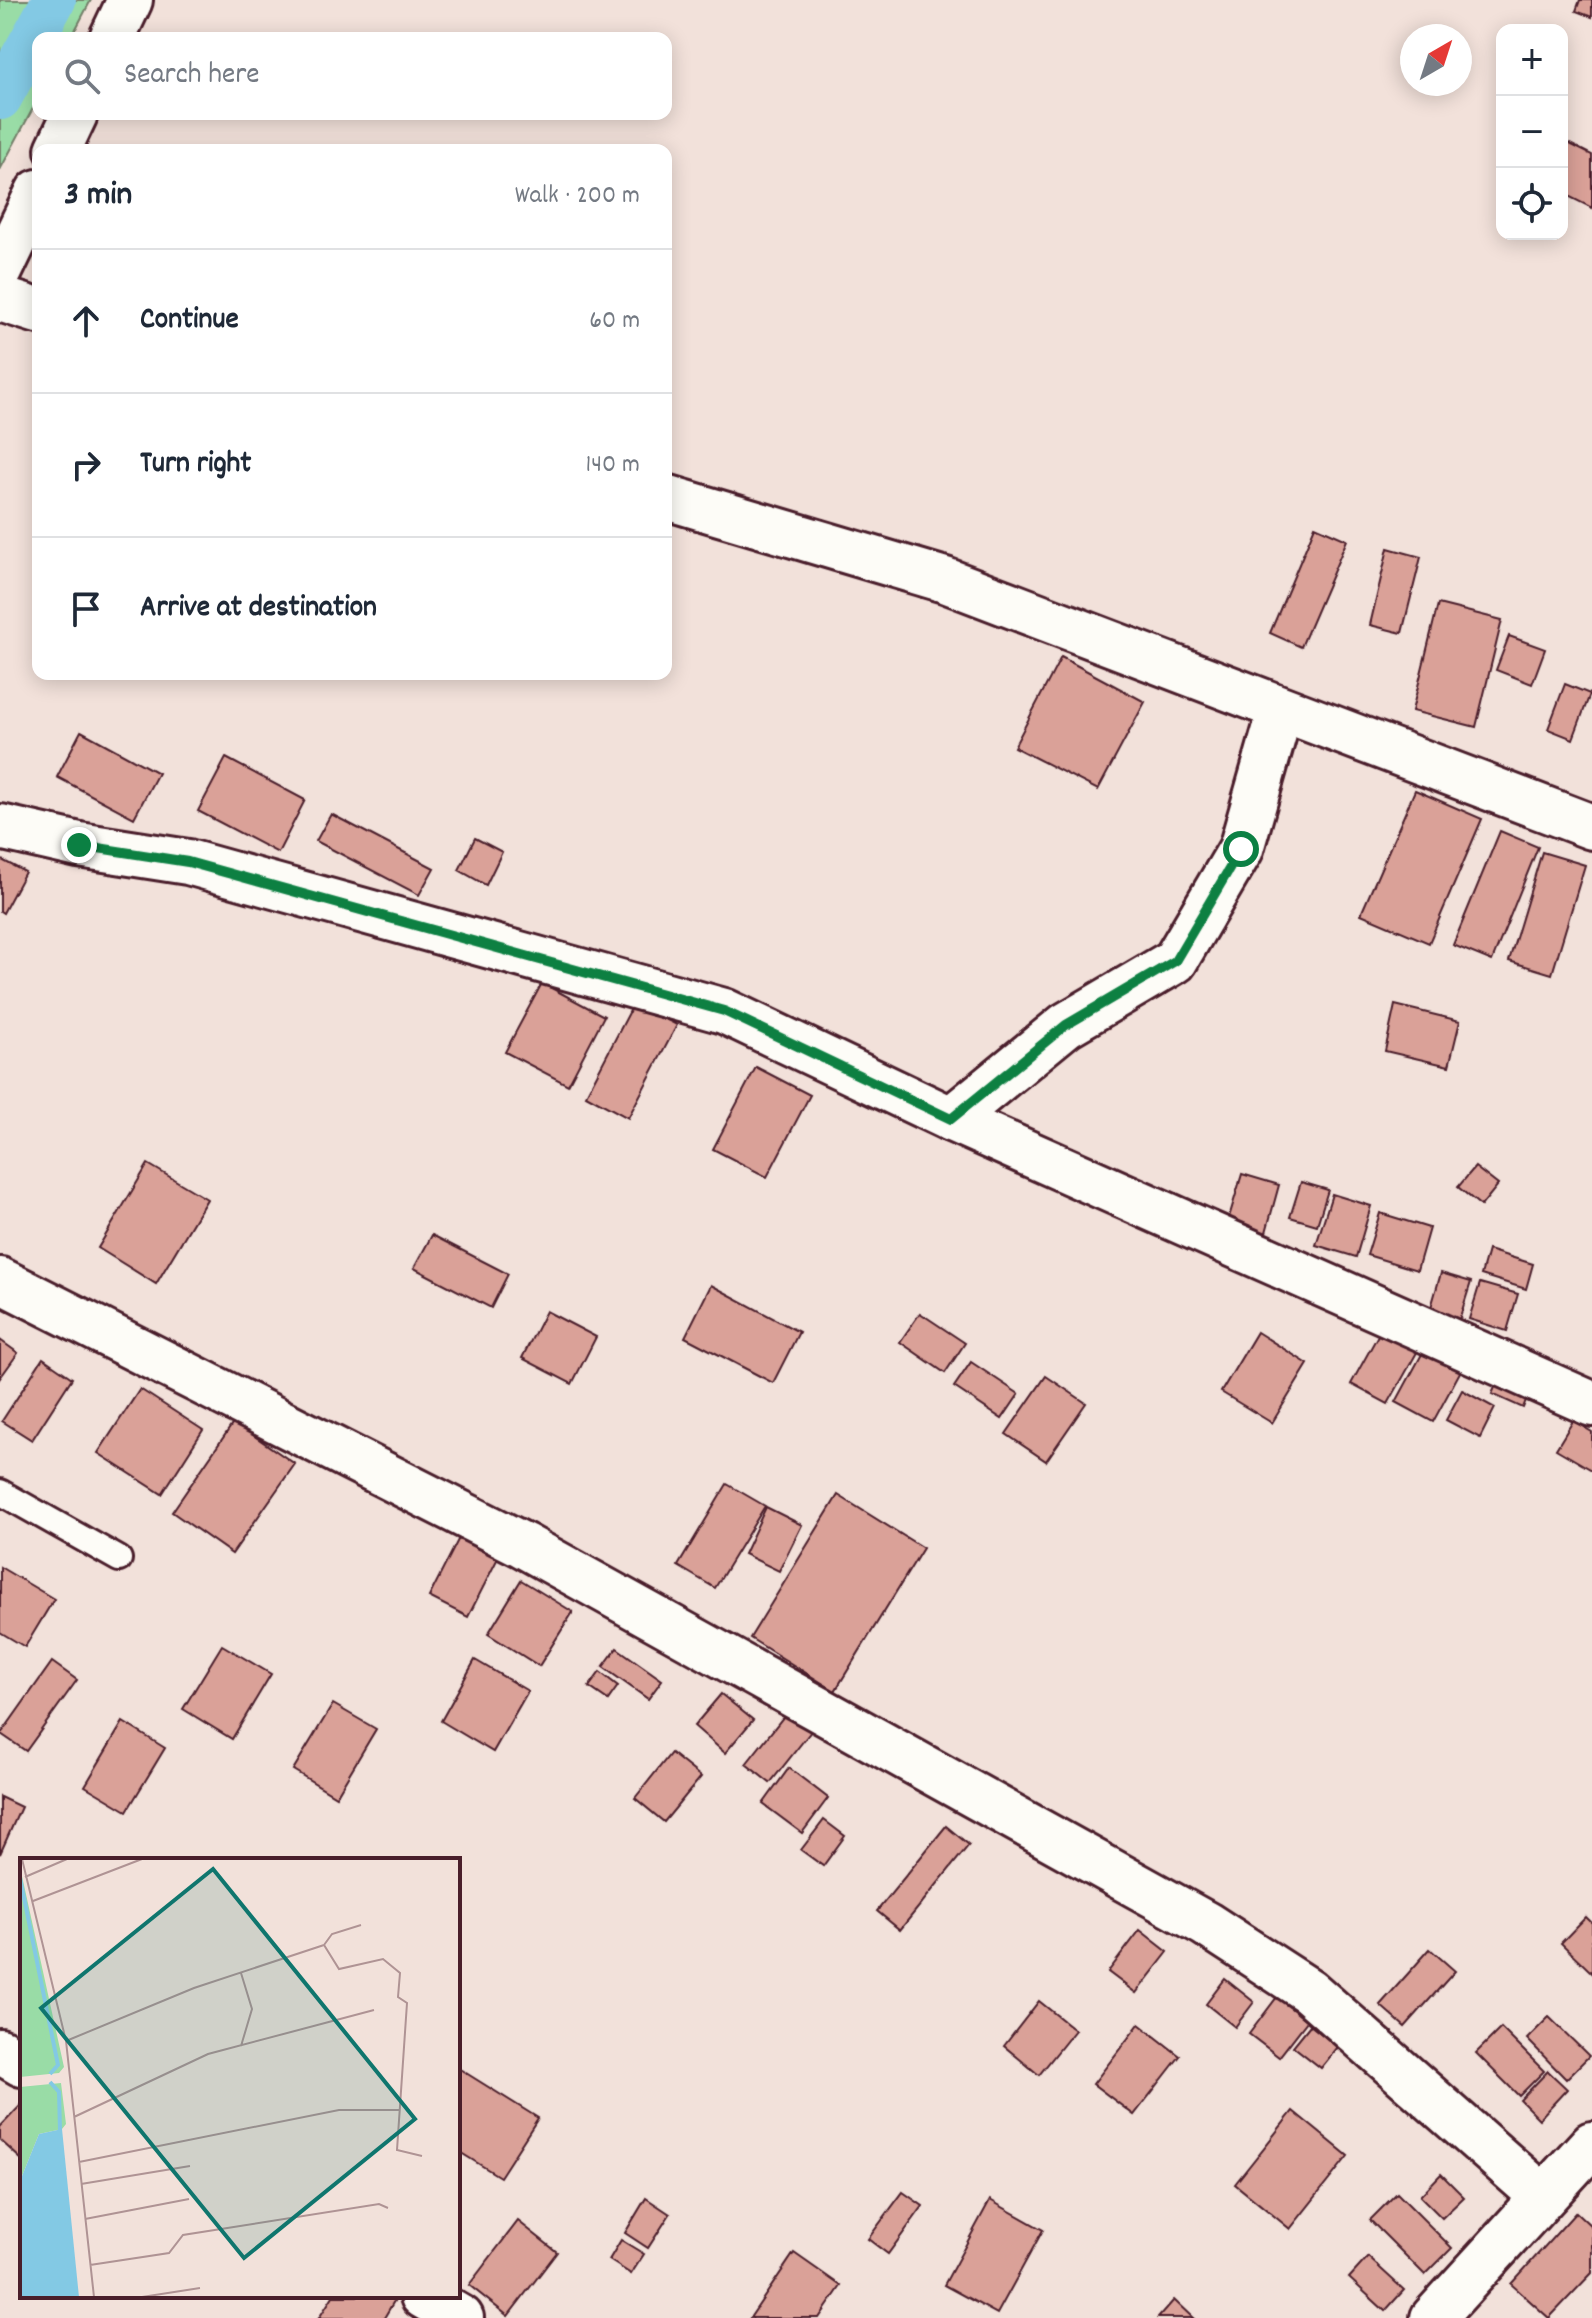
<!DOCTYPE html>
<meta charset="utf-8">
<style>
:root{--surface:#fff;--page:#f6f6f7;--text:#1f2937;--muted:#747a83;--line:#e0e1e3}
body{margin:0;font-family:Dekko,sans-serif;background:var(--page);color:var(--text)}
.controls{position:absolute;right:24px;top:24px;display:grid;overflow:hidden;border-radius:16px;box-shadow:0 4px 20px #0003}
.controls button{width:72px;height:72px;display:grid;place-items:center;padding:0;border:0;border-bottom:2px solid var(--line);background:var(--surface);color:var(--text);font:40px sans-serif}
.compass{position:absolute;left:1400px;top:24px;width:72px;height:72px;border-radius:50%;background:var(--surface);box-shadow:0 4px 20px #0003;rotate:39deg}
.stop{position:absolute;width:24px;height:24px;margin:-18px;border:6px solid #0b8043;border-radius:50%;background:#fff}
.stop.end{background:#0b8043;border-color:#fff;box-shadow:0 2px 8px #0008}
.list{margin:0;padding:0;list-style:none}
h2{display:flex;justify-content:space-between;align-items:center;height:104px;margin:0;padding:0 32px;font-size:34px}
h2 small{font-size:26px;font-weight:400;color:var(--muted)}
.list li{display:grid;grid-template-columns:52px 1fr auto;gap:24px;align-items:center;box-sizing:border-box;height:144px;padding:0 32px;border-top:2px solid var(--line)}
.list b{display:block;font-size:30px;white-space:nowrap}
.list em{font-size:26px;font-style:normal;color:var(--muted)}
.icon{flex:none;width:44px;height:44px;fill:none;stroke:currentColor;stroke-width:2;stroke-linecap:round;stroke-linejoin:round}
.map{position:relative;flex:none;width:1592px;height:2318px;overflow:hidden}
.search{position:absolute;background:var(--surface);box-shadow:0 4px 20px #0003;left:32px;top:32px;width:640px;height:88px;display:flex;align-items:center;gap:20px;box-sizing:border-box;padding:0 28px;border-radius:16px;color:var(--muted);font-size:30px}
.panel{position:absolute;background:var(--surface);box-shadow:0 4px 20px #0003;left:32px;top:144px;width:640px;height:536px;border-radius:16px}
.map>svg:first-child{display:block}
.green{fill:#99dca6;stroke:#727e68;stroke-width:2}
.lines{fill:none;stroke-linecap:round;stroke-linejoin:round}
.canal{stroke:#83c9e4;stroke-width:44}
.building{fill:#daa198;stroke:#4a1f2b;stroke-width:2}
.service-casing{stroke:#4a1f2b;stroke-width:30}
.minor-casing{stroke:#4a1f2b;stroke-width:50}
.tertiary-casing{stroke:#4a1f2b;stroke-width:50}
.service{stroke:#fdfcf7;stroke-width:24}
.minor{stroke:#fdfcf7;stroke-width:44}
.tertiary{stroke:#fdfcf7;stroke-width:44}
.route{stroke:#0b8043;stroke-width:10}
.inset-river{fill:none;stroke:#83c9e4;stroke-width:4}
.inset-road{fill:none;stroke:#af9394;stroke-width:2}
.view{fill:#0f766e;fill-opacity:0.15;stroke:#0f766e;stroke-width:4}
.inset-edge{fill:none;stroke:#4a1f2b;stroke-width:4}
</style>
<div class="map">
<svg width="1592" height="2318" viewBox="0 0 1592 2318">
<rect width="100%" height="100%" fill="#f2e1da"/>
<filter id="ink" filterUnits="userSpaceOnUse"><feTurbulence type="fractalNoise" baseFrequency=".0125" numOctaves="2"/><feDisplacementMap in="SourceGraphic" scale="16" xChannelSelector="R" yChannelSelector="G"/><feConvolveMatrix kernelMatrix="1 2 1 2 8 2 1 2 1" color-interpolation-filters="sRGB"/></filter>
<g filter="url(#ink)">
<polygon class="green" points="0,0 91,0 71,38 38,38 38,99 0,170"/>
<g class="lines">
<polyline class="canal" points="0,98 54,0"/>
</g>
<g class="building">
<polygon points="1580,0 1592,0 1592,17 1576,11"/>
<polygon points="1562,140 1592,155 1592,208 1562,193"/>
<polygon points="1315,526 1347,540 1301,647 1270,633"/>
<polygon points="1388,548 1421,557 1402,633 1370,625"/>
<polygon points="1438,604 1502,620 1476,727 1412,711"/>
<polygon points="1509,636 1545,649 1532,684 1496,670"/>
<polygon points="1061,657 1145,702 1098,790 1014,747"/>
<polygon points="1565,684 1590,694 1573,739 1548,729"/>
<polygon points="81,731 158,773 134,818 57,777"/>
<polygon points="226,758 305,800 278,853 198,811"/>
<polygon points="1415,790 1482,819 1429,943 1361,914"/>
<polygon points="331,814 434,868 419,895 316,841"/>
<polygon points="1500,831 1538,847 1492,961 1453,945"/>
<polygon points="475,838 502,852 486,885 459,870"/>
<polygon points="1542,852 1585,865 1552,974 1509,961"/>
<polygon points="0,859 25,872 3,913 0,911"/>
<polygon points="542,983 604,1016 568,1085 505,1052"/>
<polygon points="634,1003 677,1025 628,1118 586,1095"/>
<polygon points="1395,1005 1460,1021 1449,1066 1385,1051"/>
<polygon points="756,1067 810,1095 767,1177 713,1149"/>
<polygon points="148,1164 207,1199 156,1284 98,1248"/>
<polygon points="1475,1167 1498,1185 1481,1206 1458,1187"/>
<polygon points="1242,1174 1279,1185 1265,1236 1227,1224"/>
<polygon points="1301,1182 1328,1190 1317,1225 1290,1217"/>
<polygon points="1332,1194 1371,1206 1356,1257 1316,1245"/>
<polygon points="1380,1213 1429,1228 1417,1270 1367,1255"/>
<polygon points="432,1235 508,1274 491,1308 414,1268"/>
<polygon points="1488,1250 1533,1264 1526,1289 1481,1275"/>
<polygon points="1441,1273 1471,1282 1459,1320 1430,1311"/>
<polygon points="1480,1283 1518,1294 1507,1331 1469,1319"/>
<polygon points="711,1285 799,1332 773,1383 685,1337"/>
<polygon points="546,1311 596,1337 572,1384 522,1358"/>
<polygon points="920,1313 965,1343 945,1373 900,1342"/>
<polygon points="1383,1326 1420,1347 1388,1404 1351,1384"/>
<polygon points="1257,1332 1308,1364 1272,1423 1221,1392"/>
<polygon points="0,1340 18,1353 0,1378"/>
<polygon points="1429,1341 1466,1361 1433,1422 1396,1402"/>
<polygon points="43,1358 72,1378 32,1440 2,1421"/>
<polygon points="971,1362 1019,1394 1002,1419 954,1387"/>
<polygon points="1503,1369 1533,1382 1523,1408 1492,1394"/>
<polygon points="1046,1376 1086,1403 1046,1461 1006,1434"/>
<polygon points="140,1389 203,1430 162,1494 98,1453"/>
<polygon points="1462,1390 1495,1408 1480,1438 1446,1420"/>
<polygon points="1573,1421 1592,1432 1592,1470 1556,1449"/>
<polygon points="234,1422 295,1464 232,1554 172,1512"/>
<polygon points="727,1484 765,1506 715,1588 678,1566"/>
<polygon points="838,1495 923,1548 835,1691 750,1638"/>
<polygon points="766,1507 802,1525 779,1571 744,1554"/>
<polygon points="462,1532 501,1552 468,1617 429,1597"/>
<polygon points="0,1567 54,1599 25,1647 0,1632"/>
<polygon points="521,1580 573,1612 539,1666 488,1634"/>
<polygon points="222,1645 271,1674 232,1739 183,1709"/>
<polygon points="617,1648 662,1680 648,1699 603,1667"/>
<polygon points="475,1660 528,1691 493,1752 441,1721"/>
<polygon points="52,1662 77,1680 26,1751 1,1734"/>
<polygon points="600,1672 618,1686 608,1700 589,1687"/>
<polygon points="721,1694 753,1720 725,1753 694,1726"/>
<polygon points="333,1704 376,1729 336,1796 293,1770"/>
<polygon points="788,1711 812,1730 770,1783 746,1764"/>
<polygon points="123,1722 165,1748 127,1811 85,1786"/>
<polygon points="671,1753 701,1777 664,1822 635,1798"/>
<polygon points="789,1768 828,1798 802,1833 763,1804"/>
<polygon points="0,1797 21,1807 0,1854"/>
<polygon points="824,1820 845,1836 823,1866 801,1850"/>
<polygon points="946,1826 969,1845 900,1930 877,1911"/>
<polygon points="1586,1917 1592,1923 1592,1973 1561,1943"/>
<polygon points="1140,1930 1168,1952 1136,1993 1108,1972"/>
<polygon points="1430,1949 1455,1971 1405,2027 1380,2005"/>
<polygon points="1225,1979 1254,2002 1235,2027 1206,2004"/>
<polygon points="1277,1997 1307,2021 1279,2057 1249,2034"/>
<polygon points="1039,2001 1075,2030 1039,2075 1004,2046"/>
<polygon points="1549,2017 1589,2056 1566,2079 1527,2039"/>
<polygon points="1139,2024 1180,2056 1134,2115 1093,2084"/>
<polygon points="1310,2025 1338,2047 1321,2068 1293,2046"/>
<polygon points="1501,2028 1544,2071 1519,2096 1476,2053"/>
<polygon points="458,2068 538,2118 500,2177 458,2151"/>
<polygon points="1548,2071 1567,2089 1539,2119 1520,2100"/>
<polygon points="22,2104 22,2158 21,2159 0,2140 0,2127"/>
<polygon points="1293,2111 1348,2156 1290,2229 1235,2184"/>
<polygon points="1441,2174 1464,2197 1442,2218 1420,2196"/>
<polygon points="903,2192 923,2206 888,2254 868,2239"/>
<polygon points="1397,2193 1452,2248 1425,2275 1370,2220"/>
<polygon points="646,2198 670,2214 648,2248 625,2233"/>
<polygon points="990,2200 1043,2230 997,2314 944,2285"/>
<polygon points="1576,2212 1592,2227 1592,2273 1549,2318 1511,2284"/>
<polygon points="518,2221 557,2252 508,2316 469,2285"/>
<polygon points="621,2240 644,2254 631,2274 609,2260"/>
<polygon points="794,2253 841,2286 819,2318 750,2318"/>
<polygon points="1368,2257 1404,2290 1385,2311 1349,2278"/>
<polygon points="333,2296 397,2296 384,2318 319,2318"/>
<polygon points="1174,2300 1193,2318 1158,2318"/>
</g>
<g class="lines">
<g class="service-casing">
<polyline id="service" points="0,1492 119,1559"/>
</g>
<g class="minor-casing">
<g id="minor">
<polyline points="0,299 38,311"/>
<polyline points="666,497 945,580 1592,827"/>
<polyline points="0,827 79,845 188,862 724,1011 951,1119 1592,1404"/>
<polyline points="951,1119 1066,1025 1175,961 1241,849 1281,709"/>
<polyline points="0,1280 523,1545 1206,1924 1309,1991 1543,2197"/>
<polyline points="0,2051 22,2064"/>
<polyline points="423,2296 461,2318"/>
<polyline points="1433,2318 1592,2144"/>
</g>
</g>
<g class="tertiary-casing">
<g id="tertiary">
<polyline points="112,38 130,0"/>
<polyline points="58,150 75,114"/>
<polyline points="0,271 38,192"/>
</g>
</g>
<use href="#service" class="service"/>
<use href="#minor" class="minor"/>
<use href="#tertiary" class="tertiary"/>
</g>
</g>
<g class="lines" filter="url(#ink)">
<polyline class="route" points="79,845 188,862 724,1011 951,1119 1066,1025 1175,961 1241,849"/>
</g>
<g transform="translate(20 1858)">
<rect width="440" height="440" fill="#f2e1da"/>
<path d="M0,9L44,209L39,215L0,219ZM41,225L46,266L42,271L19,276L0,323V229Z" fill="#99dca6"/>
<path d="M42,271L59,439H0V323L19,276Z" fill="#83c9e4"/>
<path class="inset-river" d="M0,20L38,207L30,216M30,224L39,234L40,272"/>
<path class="inset-road" d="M2,1L46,183L74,439M5,19L47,1M13,43L122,1M304,87L312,76L341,67M221,115L232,151L221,188M46,183L174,130L304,87L319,111L363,101L380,115L378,139L387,145L377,292L402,298M54,259L188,196L354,152M59,304L319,252H379M61,326L170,308M65,361L169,341M70,407L149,395L163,377L359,346L368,350M122,439L180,430"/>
<path class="view" d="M193,11L395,261L224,400L21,150Z"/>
<rect width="440" height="440" class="inset-edge"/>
</g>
</svg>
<div class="controls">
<button>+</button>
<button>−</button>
<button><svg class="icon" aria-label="locate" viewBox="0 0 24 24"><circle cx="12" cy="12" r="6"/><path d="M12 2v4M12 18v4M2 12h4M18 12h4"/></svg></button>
</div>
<svg class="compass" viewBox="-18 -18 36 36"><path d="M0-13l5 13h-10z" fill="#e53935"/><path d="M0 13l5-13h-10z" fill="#747a83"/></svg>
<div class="stop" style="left:1241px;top:849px"></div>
<div class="stop end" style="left:79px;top:845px"></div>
<div class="search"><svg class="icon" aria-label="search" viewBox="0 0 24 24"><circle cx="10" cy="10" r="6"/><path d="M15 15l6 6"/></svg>Search here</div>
<section class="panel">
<h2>3 min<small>Walk · 200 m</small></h2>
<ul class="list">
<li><svg class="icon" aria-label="ahead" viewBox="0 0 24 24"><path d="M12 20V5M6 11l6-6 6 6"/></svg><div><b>Continue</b></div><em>60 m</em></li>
<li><svg class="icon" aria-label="right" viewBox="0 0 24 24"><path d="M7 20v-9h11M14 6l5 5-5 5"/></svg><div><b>Turn right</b></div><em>140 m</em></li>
<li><svg class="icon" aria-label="arrive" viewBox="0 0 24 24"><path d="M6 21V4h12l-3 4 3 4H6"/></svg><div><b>Arrive at destination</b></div></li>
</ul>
</section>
</div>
